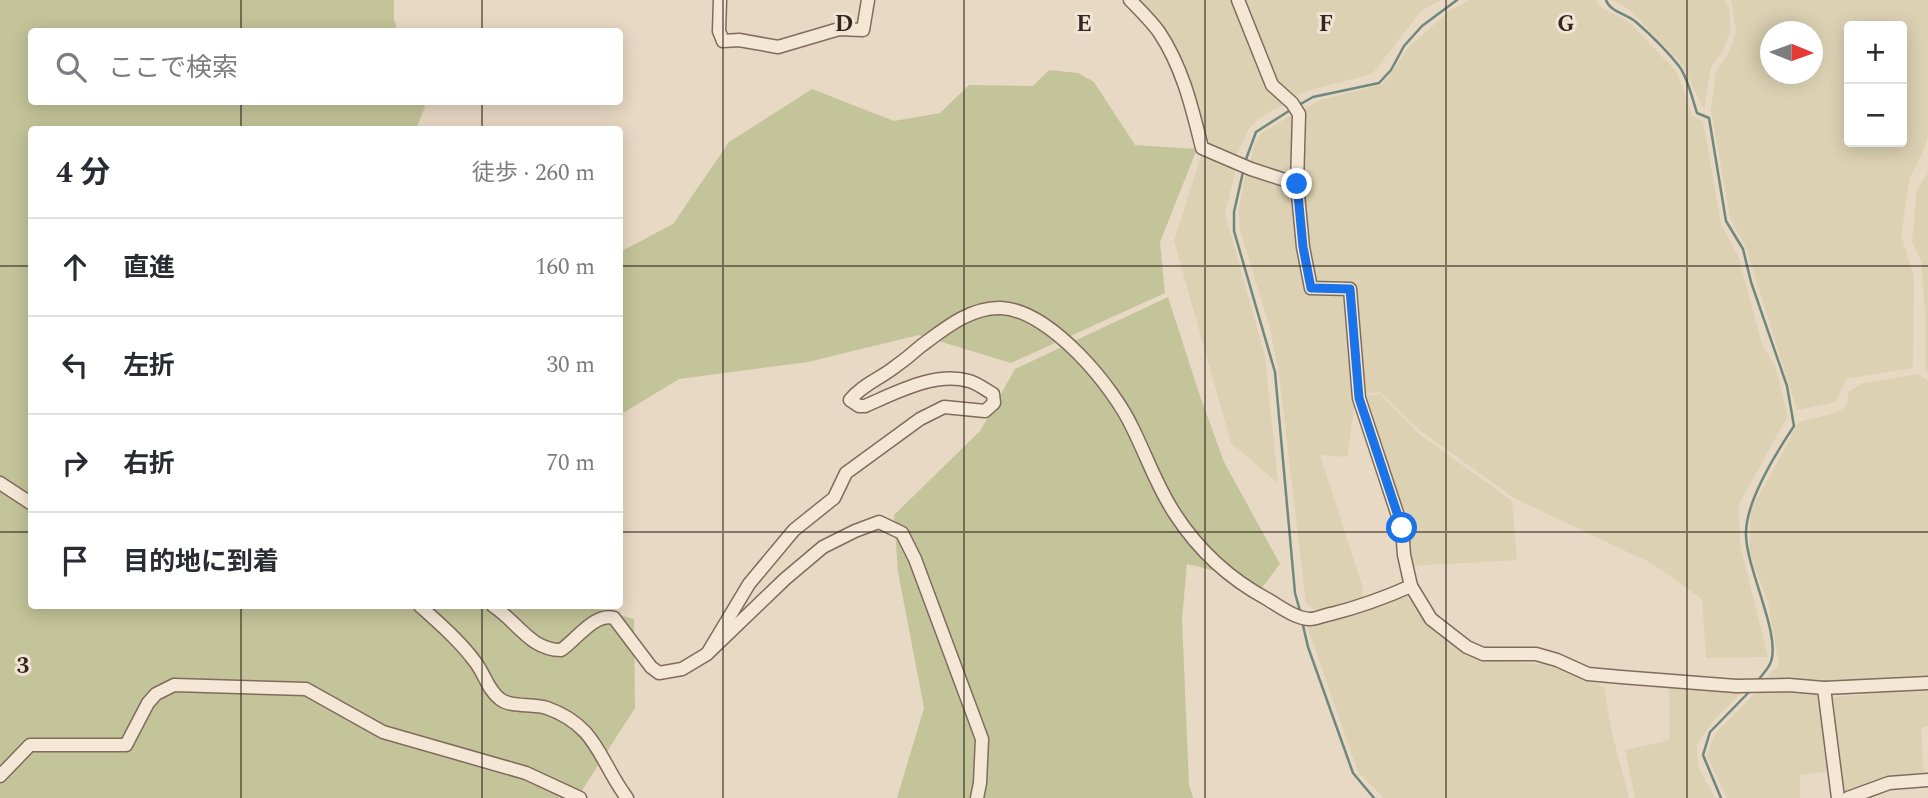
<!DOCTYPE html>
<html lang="ja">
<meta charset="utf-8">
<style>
:root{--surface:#fff;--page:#f2f2f3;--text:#2b2b33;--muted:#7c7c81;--line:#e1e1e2}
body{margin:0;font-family:Spectral,"Noto Sans JP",serif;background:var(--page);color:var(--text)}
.controls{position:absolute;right:21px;top:21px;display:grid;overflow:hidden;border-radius:7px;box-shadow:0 4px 18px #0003}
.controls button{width:63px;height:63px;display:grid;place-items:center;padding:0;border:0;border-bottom:2px solid var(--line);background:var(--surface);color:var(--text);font:35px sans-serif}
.compass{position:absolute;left:1760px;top:21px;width:63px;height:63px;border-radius:50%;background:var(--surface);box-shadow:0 4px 18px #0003;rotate:91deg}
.stop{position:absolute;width:21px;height:21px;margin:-16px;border:5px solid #1a73e8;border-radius:50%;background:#fff}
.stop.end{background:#1a73e8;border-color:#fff;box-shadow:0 2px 7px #0008}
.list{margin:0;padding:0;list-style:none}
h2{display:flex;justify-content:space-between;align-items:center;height:91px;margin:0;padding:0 28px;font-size:30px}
h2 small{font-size:23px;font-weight:400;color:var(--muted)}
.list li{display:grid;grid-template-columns:46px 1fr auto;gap:21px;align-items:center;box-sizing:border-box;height:98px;padding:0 28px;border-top:2px solid var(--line)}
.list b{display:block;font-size:26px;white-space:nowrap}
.list em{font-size:23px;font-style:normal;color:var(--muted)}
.icon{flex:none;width:38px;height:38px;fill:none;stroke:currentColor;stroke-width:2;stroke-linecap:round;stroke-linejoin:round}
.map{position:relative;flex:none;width:1928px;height:798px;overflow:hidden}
.search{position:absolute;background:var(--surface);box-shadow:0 4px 18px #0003;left:28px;top:28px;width:595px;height:77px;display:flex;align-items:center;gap:18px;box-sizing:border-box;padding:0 24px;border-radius:7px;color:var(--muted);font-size:26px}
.panel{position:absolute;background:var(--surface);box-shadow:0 4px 18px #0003;left:28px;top:126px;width:595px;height:483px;border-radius:7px}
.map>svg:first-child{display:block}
.farmland{fill:#dcd1b3;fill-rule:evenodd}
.green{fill:#c4c49a}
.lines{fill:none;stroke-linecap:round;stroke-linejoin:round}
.stream{stroke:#6e887e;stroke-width:2.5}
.street-casing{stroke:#806b5d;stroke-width:15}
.street{stroke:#f4e7d6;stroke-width:12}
.route{stroke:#1a73e8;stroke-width:9}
.grid{fill:none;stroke:#32261f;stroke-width:2;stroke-opacity:0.55}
.grid-label{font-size:23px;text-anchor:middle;font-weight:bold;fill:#32261f;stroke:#f0e4d3;stroke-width:6;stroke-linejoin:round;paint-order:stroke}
</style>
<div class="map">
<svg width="1928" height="798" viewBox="0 0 1928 798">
<rect width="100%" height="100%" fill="#e8d9c4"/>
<g class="farmland">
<polygon points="1136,0 1231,0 1263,79 1285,104 1259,118 1248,130 1235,159 1204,145 1195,101"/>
<polygon points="1242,0 1441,0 1421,11 1372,74 1307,91 1292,98 1274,80"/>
<polygon points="1470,0 1597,0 1599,6 1628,21 1677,72 1692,115 1703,121 1721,224 1738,256 1763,347 1775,366 1788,416 1739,504 1740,545 1768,657 1706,658 1702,599 1653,564 1514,498 1418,429 1380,392 1364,394 1355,285 1315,283 1303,187 1302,110 1321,100 1383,84 1409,47 1449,11"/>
<polygon points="1611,0 1724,0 1729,7 1731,29 1723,51 1711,67 1704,110 1682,64 1630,10"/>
<path d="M1731,0H1928V136L1922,155L1910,177L1901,235L1914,276L1913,368L1846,379L1836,402L1797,410L1746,248L1730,218L1711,110L1716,71L1728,55L1736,31ZM1849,26H1902V142H1849ZM1770,32H1812V74H1770Z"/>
<polygon points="1293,114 1293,179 1250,164 1255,143 1262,133"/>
<polygon points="1202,153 1236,168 1225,214 1265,356 1278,483 1231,443 1174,241"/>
<polygon points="1246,172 1293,191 1307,292 1345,294 1355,403 1347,457 1320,455 1363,588 1362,601 1317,612 1306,603 1278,367 1269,325 1240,230 1238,211"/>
<polygon points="1928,173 1928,372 1925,370 1925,309 1921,260 1912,242 1917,189"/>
<polygon points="1918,374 1928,381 1928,675 1829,682 1763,680 1779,665 1768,602 1749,553 1751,510 1799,422 1835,413 1847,406 1848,392 1863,383"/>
<polygon points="1380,394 1418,433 1512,501 1517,560 1409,566 1409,537 1364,396"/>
<polygon points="1406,595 1426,622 1476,659 1552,665 1604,687 1611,729 1629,798 1384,798 1358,772 1307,626 1360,613"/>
<polygon points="1669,688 1744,690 1713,721 1697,745 1698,766 1715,798 1635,798 1625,750 1669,740"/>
<polygon points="1928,689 1928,726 1921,728 1924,776 1885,776 1843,792 1833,697"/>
<polygon points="1757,691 1818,694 1827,772 1800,775 1800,798 1727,798 1707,756 1715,734"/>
</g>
<g class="green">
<polygon points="0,0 394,0 394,20 398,31 32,32 32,102 423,102 425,107 416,129 32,130 32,606 588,606 634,619 635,708 577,798 0,798"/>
<polygon points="1049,70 1078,73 1094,82 1135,145 1197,149 1160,242 1165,293 1011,363 919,335 808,362 679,379 620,415 620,252 673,224 729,142 812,89 894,121 940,113 969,85 1033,86"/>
<polygon points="1168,297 1199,393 1224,462 1280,564 1257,594 1232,575 1187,564 1182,619 1189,784 1193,798 897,798 924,708 898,572 894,515 980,431 1015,369"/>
</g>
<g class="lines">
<g class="stream">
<path d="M1606,0C1610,12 1627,14 1636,22C1651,35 1667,51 1679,66C1688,78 1692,98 1697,113L1709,118L1726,221L1743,249L1751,282L1787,386L1794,426C1776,453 1746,501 1746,533C1745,567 1783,637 1770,664C1767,670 1761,676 1757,682"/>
<polyline points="1297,106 1313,97 1379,83 1391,70 1404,46 1422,26 1457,0"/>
<polyline points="1245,162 1256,132 1292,109"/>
<polyline points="1243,172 1234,212 1234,231 1275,372 1295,593 1300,611"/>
<polyline points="1302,621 1308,647 1353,773 1374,798"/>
<polyline points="1721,798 1703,755 1710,732 1751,690"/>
</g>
<g class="street-casing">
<g id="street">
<polyline points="720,0 719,31 723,41 739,40 778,47 839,29 863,30 868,0"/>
<path d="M1130,0C1140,10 1151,21 1159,32C1183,68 1192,108 1202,148L1251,169L1297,184"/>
<polyline points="1238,0 1272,85 1292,103 1299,114 1297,184 1303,247 1311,288 1350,289 1359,398 1402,528 1404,555 1411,586 1431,619 1467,647 1483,654 1536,654 1557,660 1588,674 1621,677 1736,686 1789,685 1824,688 1928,683"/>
<polyline points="0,483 32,504"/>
<path d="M420,606C440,624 460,641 476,663C485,675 488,690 500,699C511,708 533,703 547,708C598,726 599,761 627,798"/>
<path d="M493,606C517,621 530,650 561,650C576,640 595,612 614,618L651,667L659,673L682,669L707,654L785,579L823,547L855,531L879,522L902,533L915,559L972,712L982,739L980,783L977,798"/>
<path d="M707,654L749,584L794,530L834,498L846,473L920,419L944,407L985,411L994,403L993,394C986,390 977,383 969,381C935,371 895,393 865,406H859L850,400C861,386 877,380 892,369C902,362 912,354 921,346C944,329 970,307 1001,308C1050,310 1114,387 1133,429C1147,457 1157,487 1175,514C1199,551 1228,578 1267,599C1279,606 1296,619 1310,619C1317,619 1324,615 1331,614C1359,607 1384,598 1411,586"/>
<polyline points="1824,688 1838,798"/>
<polyline points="0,776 30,745 126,745 148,703 156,694 174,685 306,689 383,732 526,773 580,798"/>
<polyline points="1848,798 1889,783 1928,780"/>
</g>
</g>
<use href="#street" class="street"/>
</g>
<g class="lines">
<polyline class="route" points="1297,184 1303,247 1311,288 1350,289 1359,398 1402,528"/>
</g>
<path class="grid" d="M241,0V32M482,0V32M723,0V798M964,0V798M1205,0V798M1446,0V798M1687,0V798M241,102V130M482,102V130M0,266H32M620,266H1928M0,532H32M620,532H1928M241,606V798M482,606V798"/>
<g class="grid-label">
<text x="844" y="31">D</text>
<text x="1084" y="31">E</text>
<text x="1326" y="31">F</text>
<text x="1566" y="31">G</text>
<text x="23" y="673">3</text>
</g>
</svg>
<div class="controls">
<button>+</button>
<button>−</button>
</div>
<svg class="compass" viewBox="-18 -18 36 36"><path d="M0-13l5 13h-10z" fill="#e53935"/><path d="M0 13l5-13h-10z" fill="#7c7c81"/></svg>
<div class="stop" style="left:1402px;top:528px"></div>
<div class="stop end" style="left:1297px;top:184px"></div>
<div class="search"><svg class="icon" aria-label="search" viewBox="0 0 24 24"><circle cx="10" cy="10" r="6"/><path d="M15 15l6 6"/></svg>ここで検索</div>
<section class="panel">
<h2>4 分<small>徒歩 · 260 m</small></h2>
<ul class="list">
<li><svg class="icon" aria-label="ahead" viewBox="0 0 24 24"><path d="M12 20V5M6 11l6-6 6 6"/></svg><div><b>直進</b></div><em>160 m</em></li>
<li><svg class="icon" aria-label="left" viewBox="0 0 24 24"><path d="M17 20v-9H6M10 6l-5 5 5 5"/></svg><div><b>左折</b></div><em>30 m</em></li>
<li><svg class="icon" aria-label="right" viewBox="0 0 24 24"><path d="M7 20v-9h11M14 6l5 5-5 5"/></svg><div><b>右折</b></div><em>70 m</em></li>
<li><svg class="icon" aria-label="arrive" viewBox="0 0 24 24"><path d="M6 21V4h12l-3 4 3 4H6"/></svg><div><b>目的地に到着</b></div></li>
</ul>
</section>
</div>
